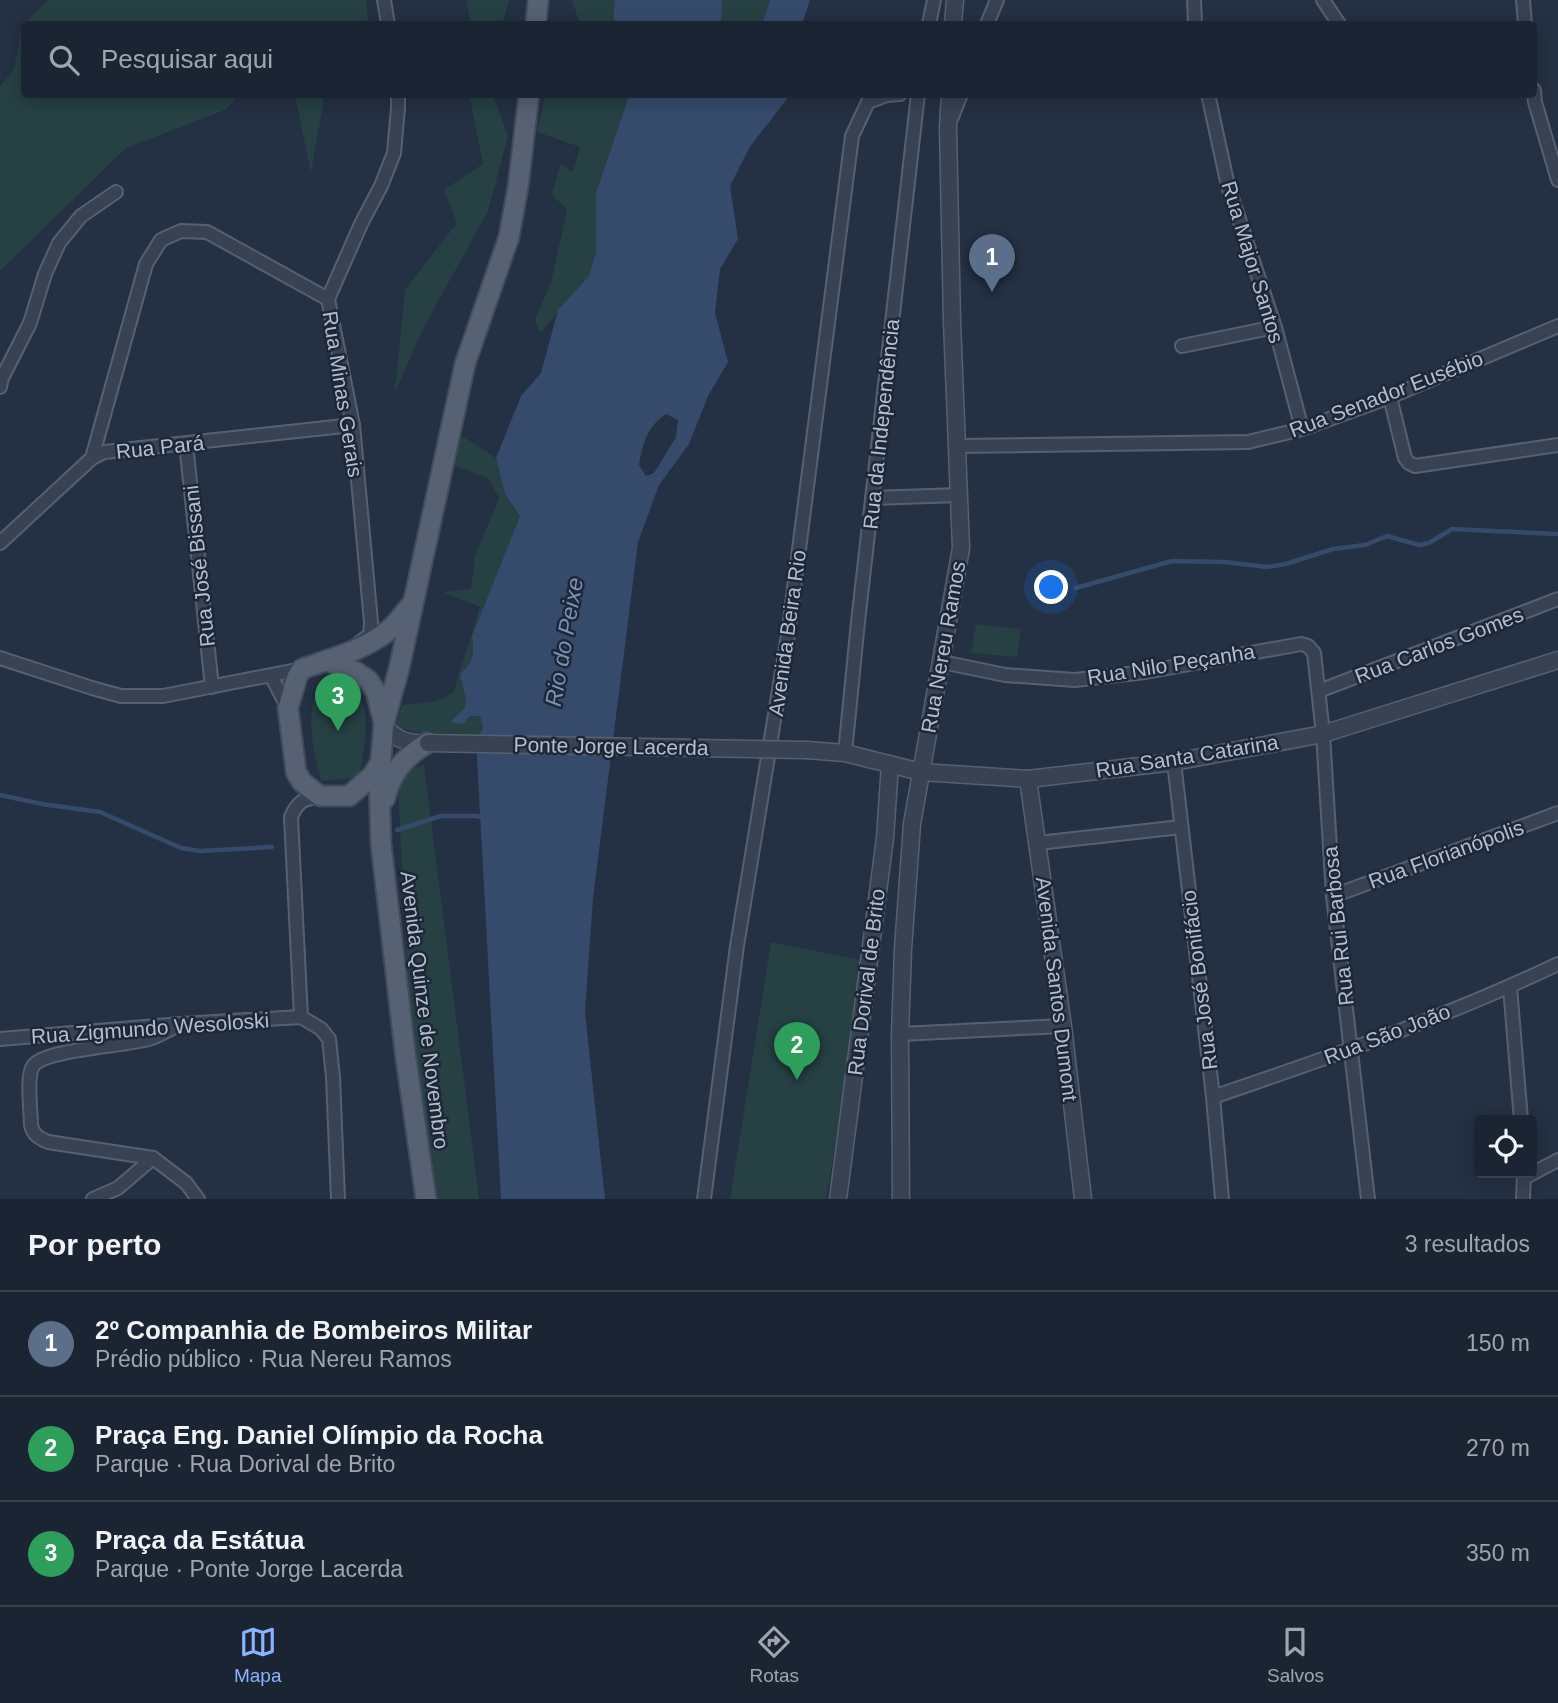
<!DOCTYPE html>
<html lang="pt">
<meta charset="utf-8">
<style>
:root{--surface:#1b2432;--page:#242c3a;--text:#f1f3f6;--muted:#a0a4ac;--line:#39414d;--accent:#88b3ff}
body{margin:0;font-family:Arial,sans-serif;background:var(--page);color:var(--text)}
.controls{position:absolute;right:21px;bottom:21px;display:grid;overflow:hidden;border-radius:7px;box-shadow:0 4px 18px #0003}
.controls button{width:63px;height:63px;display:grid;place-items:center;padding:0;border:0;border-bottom:2px solid var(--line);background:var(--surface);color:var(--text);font:35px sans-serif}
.you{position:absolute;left:1052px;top:588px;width:24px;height:24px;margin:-18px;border:5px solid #fff;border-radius:50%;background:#1a73e8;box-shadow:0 0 0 10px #1a73e833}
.badge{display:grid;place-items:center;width:46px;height:46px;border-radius:50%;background:var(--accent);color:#fff;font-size:23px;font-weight:700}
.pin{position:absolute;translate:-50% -58px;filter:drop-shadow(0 2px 4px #0008)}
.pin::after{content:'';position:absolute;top:37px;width:24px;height:21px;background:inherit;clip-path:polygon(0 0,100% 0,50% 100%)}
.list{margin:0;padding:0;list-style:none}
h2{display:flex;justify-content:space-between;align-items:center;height:91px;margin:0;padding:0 28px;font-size:30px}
h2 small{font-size:23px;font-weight:400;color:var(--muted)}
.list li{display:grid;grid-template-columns:46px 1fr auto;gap:21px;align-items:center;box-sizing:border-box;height:105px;padding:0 28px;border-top:2px solid var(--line)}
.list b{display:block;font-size:26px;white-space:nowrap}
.list p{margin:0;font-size:23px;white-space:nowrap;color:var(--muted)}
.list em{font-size:23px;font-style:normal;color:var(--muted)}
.icon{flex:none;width:38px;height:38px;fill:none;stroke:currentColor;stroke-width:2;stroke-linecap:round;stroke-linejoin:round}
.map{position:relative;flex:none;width:1558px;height:1199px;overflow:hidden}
.search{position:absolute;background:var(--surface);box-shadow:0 4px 18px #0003;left:21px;right:21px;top:21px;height:77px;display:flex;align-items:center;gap:18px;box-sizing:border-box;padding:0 24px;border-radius:7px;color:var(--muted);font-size:26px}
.sheet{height:406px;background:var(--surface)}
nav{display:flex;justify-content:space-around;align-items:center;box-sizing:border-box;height:98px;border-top:2px solid var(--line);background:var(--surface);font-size:19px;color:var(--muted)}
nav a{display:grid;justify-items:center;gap:4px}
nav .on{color:var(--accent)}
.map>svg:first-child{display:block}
.green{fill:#264044}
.water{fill:#364b6c;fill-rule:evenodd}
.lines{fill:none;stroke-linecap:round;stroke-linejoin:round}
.stream{stroke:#364b6c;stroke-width:4.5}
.minor-casing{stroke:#566070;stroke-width:16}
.tertiary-casing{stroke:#566070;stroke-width:19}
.primary-casing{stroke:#424b5c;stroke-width:23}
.minor{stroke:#384253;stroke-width:12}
.tertiary{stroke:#384253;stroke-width:16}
.primary{stroke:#566173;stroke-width:19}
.tertiary-bridge-casing{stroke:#566070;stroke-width:19;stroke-linecap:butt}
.tertiary-bridge{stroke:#384253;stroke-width:16}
.labels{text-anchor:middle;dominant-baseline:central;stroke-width:5;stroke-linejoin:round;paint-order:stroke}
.street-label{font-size:21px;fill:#b5becd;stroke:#1d2738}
.water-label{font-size:23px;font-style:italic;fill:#7a92b6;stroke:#1d2738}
</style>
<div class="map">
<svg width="1558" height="1199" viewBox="0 0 1558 1199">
<rect width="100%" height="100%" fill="#243043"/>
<g class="green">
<polygon points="48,0 366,0 368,24 24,24 24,94 239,95 225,110 126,148 0,271 0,87 14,69 22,26"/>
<polygon points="466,0 509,0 502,24 471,24"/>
<polygon points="572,0 615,0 613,17 616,24 580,24"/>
<polygon points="722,0 770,0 762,24 721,24"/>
<polygon points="295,95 329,95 324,98 311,173"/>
<polygon points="469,95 493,95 508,136 488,211 424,327 395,392 405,290 457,223 444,190 483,164"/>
<polygon points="545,95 629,95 596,193 596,252 589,276 540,333 535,319 551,283 567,209 552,195 560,164 573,172 580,147 537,132"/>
<path d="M462,436L496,458L505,494L520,516L472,636C474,653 474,662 460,674L466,700L464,709L451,722L470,716H480L483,728L479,735L414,732L395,726L402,705L436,701L453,693L480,607L443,592L471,589L475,556L499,498L488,478L453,465Z"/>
<polygon points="976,624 1021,629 1017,657 971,653"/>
<path d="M332,684C339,686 349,686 354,690C374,705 363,755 359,777L321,781C314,751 305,720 317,690Z"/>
<polygon points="424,765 479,1199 435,1199 408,993 398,786 409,769"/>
<polygon points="771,942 866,961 826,1199 730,1199"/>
</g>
<g class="water">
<polygon points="615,0 722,0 721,24 616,24 613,17"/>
<polygon points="770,0 810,0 802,24 762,24"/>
<path d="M629,95H790L749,148L730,186L738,239L720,269L715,313L728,362L708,396L689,444L659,485L638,542L593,898L585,1012L605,1199H501L476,740L483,728L480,716H470L463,724L450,722L464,709L466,700L460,674C474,662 474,654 472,636L520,516L505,494L496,458L521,396L541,373L558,310L589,276L596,252V193ZM666,414L678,420L676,437L654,473L646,476L639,465C643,443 647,427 666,414Z"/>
</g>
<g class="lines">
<g class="stream">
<polyline points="1076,588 1172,561 1225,562 1267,567 1286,564 1333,549 1365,545 1387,536 1419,545 1429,543 1452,529 1558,534"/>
<polyline points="0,795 42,804 100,812 181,848 200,851 272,847"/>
<polyline points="397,830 441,816 477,816 485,818"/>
</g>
<g class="minor-casing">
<g id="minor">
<polyline points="384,0 388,24"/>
<polyline points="1194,0 1195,24"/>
<polyline points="1323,0 1339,24"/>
<polyline points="1523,0 1525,24"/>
<polyline points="929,24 934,0"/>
<polyline points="987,24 997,0"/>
<polyline points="1534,90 1535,102 1558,180"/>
<polyline points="1208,94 1228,186 1275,327 1302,429"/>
<polyline points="952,117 961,94"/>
<polyline points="1182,346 1275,327"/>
<polyline points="0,387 2,378 30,323 45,274 59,243 81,216 116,192"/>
<polyline points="1390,397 1405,458 1409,463 1415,466 1558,445"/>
<polyline points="186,444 212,687"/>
<polyline points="958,446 1248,442 1302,429 1390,397 1558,326"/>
<polyline points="92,458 146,264 161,240 181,231 207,232 328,299"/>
<polyline points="872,498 959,495"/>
<polyline points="0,543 92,458 104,452 353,425"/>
<polyline points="360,642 370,635 371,622 353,425 328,299 361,224 381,186 394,153 398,108 398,94"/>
<polyline points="0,658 92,688 121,696 163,696 302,669"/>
<polyline points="942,662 1005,675 1075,680 1145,672 1301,644 1308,646 1314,653 1323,734 1333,896 1368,1199"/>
<polyline points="271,676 288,708"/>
<polyline points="1319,691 1558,599"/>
<polyline points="845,753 858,622 918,94"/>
<polyline points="1174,762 1213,1097 1222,1199"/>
<polyline points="1038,843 1181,827"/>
<polyline points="1333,896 1558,813"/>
<polyline points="1510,987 1521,1120"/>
<path d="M301,1017L291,817C298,801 303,799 320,796"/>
<polyline points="301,1017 321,1029 329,1039 333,1077 338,1199"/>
<path d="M181,1024C172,1028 162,1034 152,1038C129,1046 44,1049 33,1066C26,1077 31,1110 31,1125C33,1135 39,1138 48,1142L153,1158L186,1183L198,1199"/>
<polyline points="900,1034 1063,1026"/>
<polyline points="0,1039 181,1024 301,1017"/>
<path d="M1213,1097C1330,1057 1447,1017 1558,964"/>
<polyline points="1524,1178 1558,1160"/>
<polyline points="93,1199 118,1188 153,1158"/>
<polyline points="704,1199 737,946 788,635 852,136 868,102 887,95 900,94"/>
<polyline points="1523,1199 1524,1173"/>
</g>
</g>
<g class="tertiary-casing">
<g id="tertiary">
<polyline points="953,24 955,0"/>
<path d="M384,727C399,741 408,744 428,743"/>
<polyline points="807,750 845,753 921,772 1028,779 1174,762 1323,734 1558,660"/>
<polyline points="1028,779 1063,1026 1083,1199"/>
<polyline points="838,1199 885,838 890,764"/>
<polyline points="901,1199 900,1034 903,949 912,824 961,548 952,322 948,127 950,94"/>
</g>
</g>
<g class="primary-casing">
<g id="primary">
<polyline points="536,24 538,0"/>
<polyline points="327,661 356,672 368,680 376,692 384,723 379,782 381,844 405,1052 426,1199"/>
<polyline points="384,723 399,669 465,364 509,237 518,187 529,94"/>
<path d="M380,763L373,775L349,796H320L302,782L296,772L295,763L288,708L297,677L302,669C332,658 363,651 389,630C397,623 404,613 411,605"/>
<path d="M385,798C392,771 404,758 427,743"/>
</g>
</g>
<use href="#minor" class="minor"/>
<use href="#tertiary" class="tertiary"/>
<use href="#primary" class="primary"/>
<g class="tertiary-bridge-casing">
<polyline id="tertiary-bridge" points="428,743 807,750"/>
</g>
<use href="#tertiary-bridge" class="tertiary-bridge"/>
</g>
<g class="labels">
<g class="street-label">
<text transform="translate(1253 262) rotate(73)">Rua Major Santos</text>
<text transform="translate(343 394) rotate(81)">Rua Minas Gerais</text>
<text transform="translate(1386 394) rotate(-21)">Rua Senador Eusébio</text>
<text transform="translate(881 424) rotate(-84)">Rua da Independência</text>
<text transform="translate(160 447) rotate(-6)">Rua Pará</text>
<text transform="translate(199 566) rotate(-96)">Rua José Bissani</text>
<text transform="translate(787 633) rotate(-82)">Avenida Beira Rio</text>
<text transform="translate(1439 645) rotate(-21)">Rua Carlos Gomes</text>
<text transform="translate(943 647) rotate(-80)">Rua Nereu Ramos</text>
<text transform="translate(1171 664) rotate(-9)">Rua Nilo Peçanha</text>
<text transform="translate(611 746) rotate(1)">Ponte Jorge Lacerda</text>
<text transform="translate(1187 756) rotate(-9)">Rua Santa Catarina</text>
<text transform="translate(1446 854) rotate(-20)">Rua Florianópolis</text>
<text transform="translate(1338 926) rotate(-96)">Rua Rui Barbosa</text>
<text transform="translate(1199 980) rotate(-97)">Rua José Bonifácio</text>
<text transform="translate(866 982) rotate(-83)">Rua Dorival de Brito</text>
<text transform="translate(1057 989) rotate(83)">Avenida Santos Dumont</text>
<text transform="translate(425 1010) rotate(83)">Avenida Quinze de Novembro</text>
<text transform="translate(150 1028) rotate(-4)">Rua Zigmundo Wesoloski</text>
<text transform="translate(1387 1034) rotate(-21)">Rua São João</text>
</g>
<g class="water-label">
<text transform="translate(564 642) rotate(-80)">Rio do Peixe</text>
</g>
</g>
</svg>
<div class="controls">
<button><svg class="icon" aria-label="locate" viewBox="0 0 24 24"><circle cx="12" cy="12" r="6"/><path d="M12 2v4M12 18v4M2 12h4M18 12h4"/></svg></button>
</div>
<div class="you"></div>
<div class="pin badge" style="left:992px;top:292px;background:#5c6f8a">1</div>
<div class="pin badge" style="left:797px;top:1080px;background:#2e9e5b">2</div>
<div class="pin badge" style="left:338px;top:731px;background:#2e9e5b">3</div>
<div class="search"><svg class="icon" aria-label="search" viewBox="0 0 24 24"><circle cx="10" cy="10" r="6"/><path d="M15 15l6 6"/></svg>Pesquisar aqui</div>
</div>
<section class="sheet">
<h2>Por perto<small>3 resultados</small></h2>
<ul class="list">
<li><span class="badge" style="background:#5c6f8a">1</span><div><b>2º Companhia de Bombeiros Militar</b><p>Prédio público · Rua Nereu Ramos</p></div><em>150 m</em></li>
<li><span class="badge" style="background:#2e9e5b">2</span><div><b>Praça Eng. Daniel Olímpio da Rocha</b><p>Parque · Rua Dorival de Brito</p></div><em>270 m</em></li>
<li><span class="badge" style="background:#2e9e5b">3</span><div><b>Praça da Estátua</b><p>Parque · Ponte Jorge Lacerda</p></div><em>350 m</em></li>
</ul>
</section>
<nav>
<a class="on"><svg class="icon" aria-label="map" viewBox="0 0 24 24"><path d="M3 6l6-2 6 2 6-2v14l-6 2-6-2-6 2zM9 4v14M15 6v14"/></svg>Mapa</a>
<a><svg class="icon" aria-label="directions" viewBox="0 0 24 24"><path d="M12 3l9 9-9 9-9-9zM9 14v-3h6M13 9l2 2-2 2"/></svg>Rotas</a>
<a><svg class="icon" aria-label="saved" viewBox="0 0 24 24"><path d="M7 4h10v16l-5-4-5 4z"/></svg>Salvos</a>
</nav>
